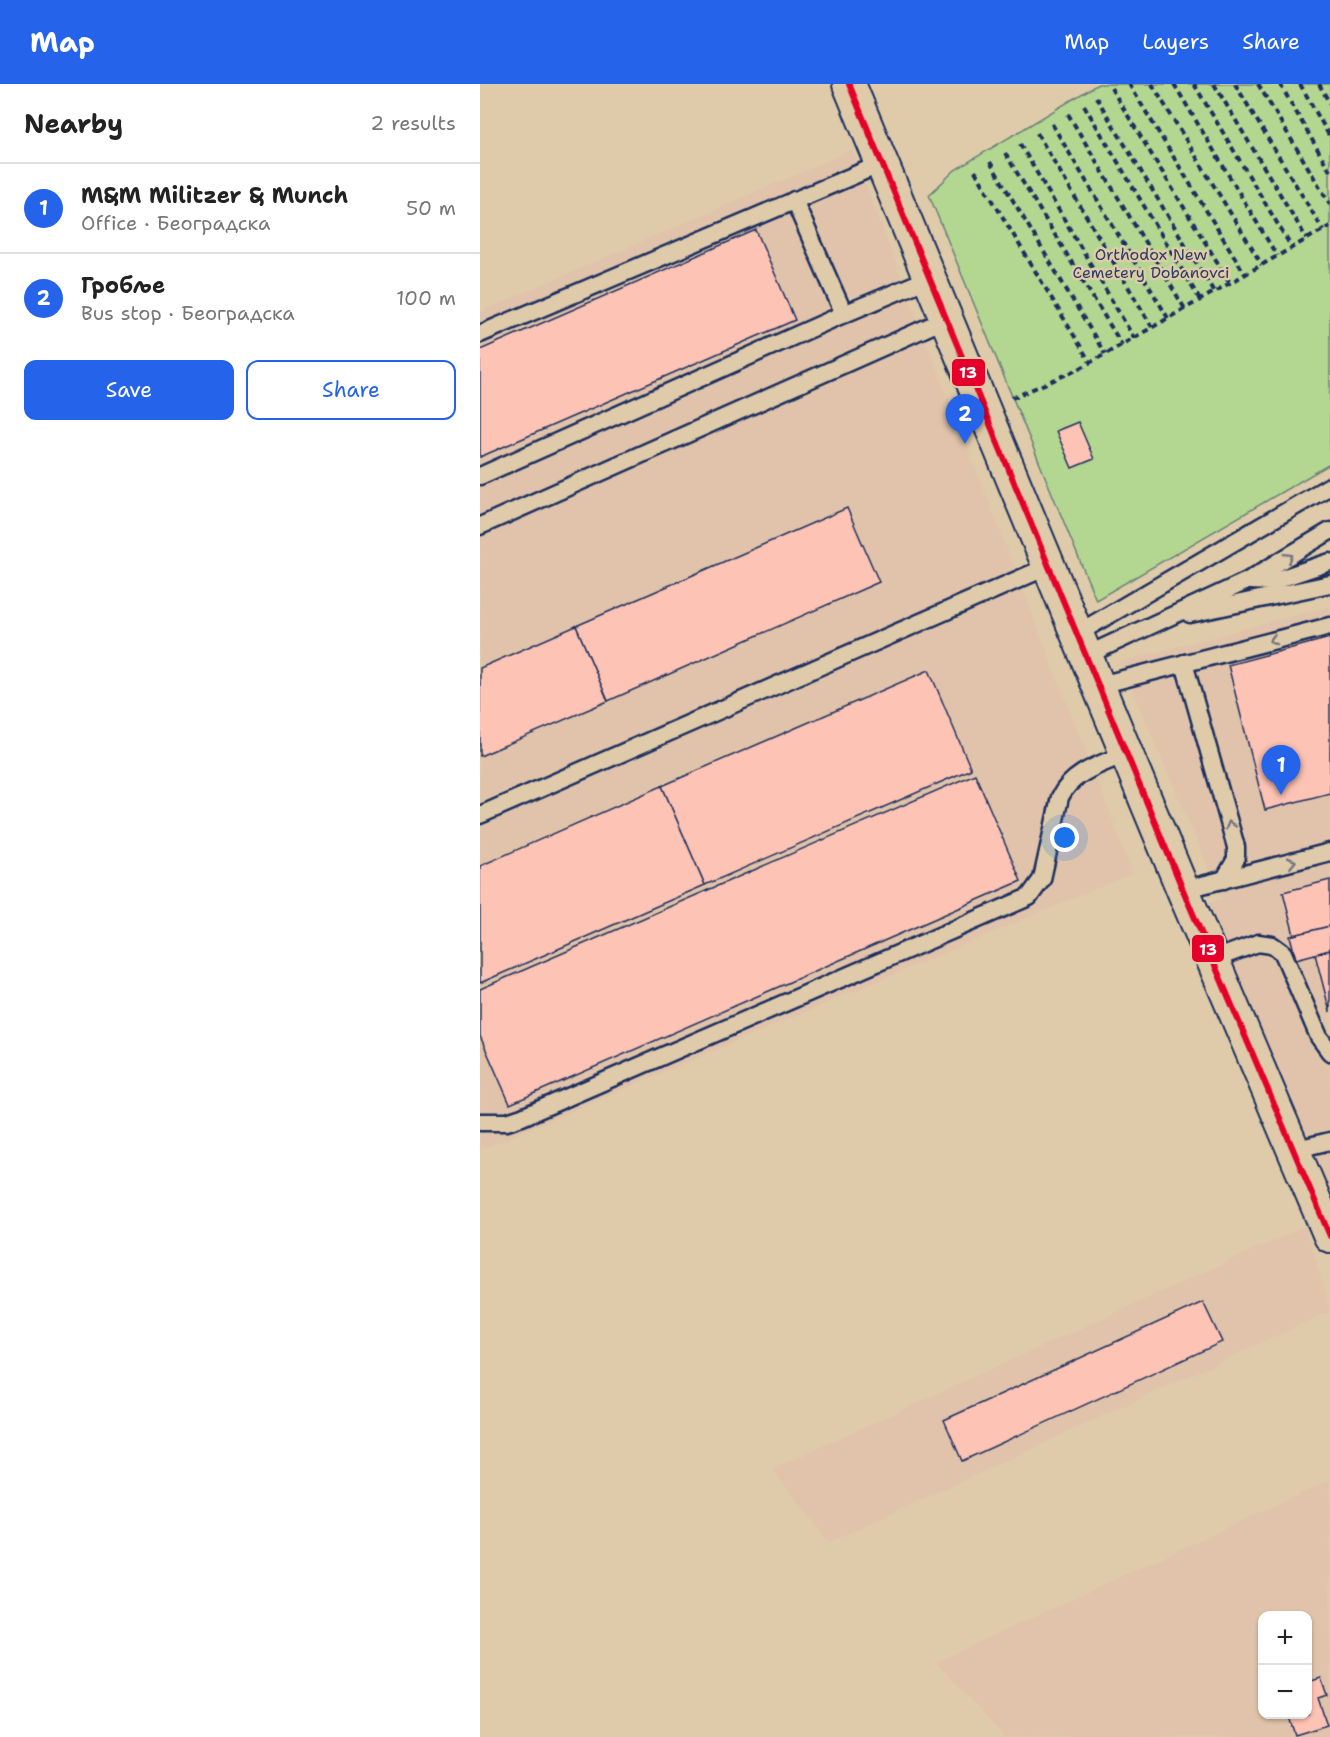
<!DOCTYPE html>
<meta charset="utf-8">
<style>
:root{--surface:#fff;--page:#f2f2f2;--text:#222;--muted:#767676;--line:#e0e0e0;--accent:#2563eb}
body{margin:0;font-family:"Shantell Sans",sans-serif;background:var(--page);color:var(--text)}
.controls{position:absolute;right:18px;bottom:18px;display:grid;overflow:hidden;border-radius:12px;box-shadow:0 2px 4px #0004}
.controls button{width:54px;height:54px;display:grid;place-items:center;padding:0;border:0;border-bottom:2px solid var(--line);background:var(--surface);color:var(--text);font:30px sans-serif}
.you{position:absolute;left:585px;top:754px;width:21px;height:21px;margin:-15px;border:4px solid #fff;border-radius:50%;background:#1a73e8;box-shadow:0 0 0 9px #1a73e833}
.badge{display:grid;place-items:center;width:39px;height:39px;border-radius:50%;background:var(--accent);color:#fff;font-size:20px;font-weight:700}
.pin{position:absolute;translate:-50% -50px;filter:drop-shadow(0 2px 3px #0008)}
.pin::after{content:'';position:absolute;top:32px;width:21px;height:18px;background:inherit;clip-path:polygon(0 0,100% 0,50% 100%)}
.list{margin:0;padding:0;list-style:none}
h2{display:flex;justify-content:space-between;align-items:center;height:78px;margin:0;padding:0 24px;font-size:26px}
h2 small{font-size:20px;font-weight:400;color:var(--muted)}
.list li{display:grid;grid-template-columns:39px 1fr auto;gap:18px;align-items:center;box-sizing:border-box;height:90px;padding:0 24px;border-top:2px solid var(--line)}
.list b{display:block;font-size:22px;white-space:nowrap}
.list p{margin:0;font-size:20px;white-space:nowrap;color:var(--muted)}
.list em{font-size:20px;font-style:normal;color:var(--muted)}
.actions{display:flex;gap:12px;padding:18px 24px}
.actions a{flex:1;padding:14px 0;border:2px solid var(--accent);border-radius:12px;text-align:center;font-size:21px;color:var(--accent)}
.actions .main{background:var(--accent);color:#fff}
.map{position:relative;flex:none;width:850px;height:1653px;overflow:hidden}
header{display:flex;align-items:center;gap:36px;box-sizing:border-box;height:84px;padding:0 30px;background:var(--accent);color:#fff}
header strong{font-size:28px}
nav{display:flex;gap:33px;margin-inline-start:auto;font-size:21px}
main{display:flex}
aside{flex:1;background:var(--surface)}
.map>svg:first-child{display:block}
.built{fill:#e0c3aa;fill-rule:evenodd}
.green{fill:#b3d691;stroke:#678278;stroke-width:1.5}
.building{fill:#fdc3b4;stroke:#1b2f5e;stroke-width:1.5}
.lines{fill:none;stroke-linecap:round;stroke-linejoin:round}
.service-casing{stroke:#1b2f5e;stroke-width:21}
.minor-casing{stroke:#1b2f5e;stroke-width:36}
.path{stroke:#1b2f5e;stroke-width:4;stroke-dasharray:6 4.5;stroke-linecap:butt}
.service{stroke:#dfcbaa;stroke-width:16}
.minor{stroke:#dfcbaa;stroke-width:32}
.bus-1-casing{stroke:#dfcbaa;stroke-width:10}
.bus-1{stroke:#e4002b;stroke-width:6}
.oneway{stroke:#737580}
.labels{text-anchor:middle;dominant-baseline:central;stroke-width:5;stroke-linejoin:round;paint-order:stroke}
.park-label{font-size:16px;fill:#2a4063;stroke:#dfcbaa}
.line-badge{stroke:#dfcbaa;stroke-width:2}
.badge-label{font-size:16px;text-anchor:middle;font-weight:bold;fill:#fff}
</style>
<header>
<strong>Map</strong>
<nav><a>Map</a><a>Layers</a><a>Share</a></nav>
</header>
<main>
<aside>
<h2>Nearby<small>2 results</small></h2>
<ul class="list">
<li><span class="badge">1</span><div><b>M&amp;M Militzer &amp; Munch</b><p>Office · Београдска</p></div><em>50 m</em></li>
<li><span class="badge">2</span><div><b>Гробље</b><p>Bus stop · Београдска</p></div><em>100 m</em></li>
</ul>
<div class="actions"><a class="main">Save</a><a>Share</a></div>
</aside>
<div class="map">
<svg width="850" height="1653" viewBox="0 0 850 1653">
<rect width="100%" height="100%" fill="#dfcbaa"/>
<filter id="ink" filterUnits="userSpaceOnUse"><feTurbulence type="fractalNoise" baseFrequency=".0167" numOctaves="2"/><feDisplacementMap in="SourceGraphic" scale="12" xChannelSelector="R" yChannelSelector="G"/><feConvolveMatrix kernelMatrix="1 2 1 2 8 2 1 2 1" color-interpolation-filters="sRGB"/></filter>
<g filter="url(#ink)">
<g class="built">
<polygon points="372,66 653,789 0,1066 0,228"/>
<polygon points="850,522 850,1107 726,819 742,815 640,578"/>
<polygon points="826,1142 850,1227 349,1458 292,1385"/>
<path d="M850,1396V1653H524L456,1578ZM782,1532H828V1630H782Z"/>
</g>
<polygon class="green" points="618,0 850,0 850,380 616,516 449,111 475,86"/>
<g class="building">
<polygon points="276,146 315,236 0,373 0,266"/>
<polygon points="598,338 614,375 592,384 576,347"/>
<polygon points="367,424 399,498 128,617 96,542"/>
<polygon points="96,542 128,617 0,672 0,584"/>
<polygon points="850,554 850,709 785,726 748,581"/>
<polygon points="449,586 491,685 225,801 182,702"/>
<polygon points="495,690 541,797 30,1020 0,952 0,905"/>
<polygon points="182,702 225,801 0,899 0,782"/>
<polygon points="850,796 850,842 814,851 803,808"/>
<polygon points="850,842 850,866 816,875 810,852"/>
<polygon points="850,866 850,928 835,870"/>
<polygon points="723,1218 742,1258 482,1377 464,1336"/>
<polygon points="841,1594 847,1611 838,1614 847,1641 815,1651 808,1630 828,1630 828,1598"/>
</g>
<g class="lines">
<g class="service-casing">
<g id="service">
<polyline points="314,116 364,230"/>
<polyline points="0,250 403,79"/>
<polyline points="0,392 364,230 450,194"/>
<polyline points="0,442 466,235"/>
<polyline points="771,497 790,498 850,478"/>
<polyline points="710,530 850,500"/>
<polyline points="598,549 850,402"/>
<polyline points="607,571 767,497 850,447"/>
<polyline points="704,579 756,763 756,775 744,796"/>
<polyline points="620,601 850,542"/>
<polyline points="0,731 569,482"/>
<polyline points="703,806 850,768"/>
<polyline points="732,876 778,859 792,861 803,869 839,953 850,968"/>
<path d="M0,1038H27L42,1033L549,813L562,795L580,713C593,687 623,680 647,669"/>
<polyline points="813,1066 850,1057"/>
</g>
</g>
<g class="minor-casing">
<polyline id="minor" points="369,0 703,806 850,1152"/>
</g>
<g class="path">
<polyline points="649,0 765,190"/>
<polyline points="672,0 782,181"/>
<polyline points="694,0 797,172"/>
<polyline points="714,0 812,164"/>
<polyline points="734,0 827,155"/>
<polyline points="755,0 843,146"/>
<polyline points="778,0 850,120"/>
<polyline points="800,0 850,87"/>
<polyline points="820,0 850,53"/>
<polyline points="839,0 850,20"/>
<polyline points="631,4 750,199"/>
<polyline points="616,13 734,208"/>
<polyline points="604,21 720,216"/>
<polyline points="588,30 705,225"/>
<polyline points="572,40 688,234"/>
<polyline points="557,49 672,243"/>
<polyline points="540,60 654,254"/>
<polyline points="525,69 642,261"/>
<polyline points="510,78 625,270"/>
<polyline points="495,87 610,278"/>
<polyline points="532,314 599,285 850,142"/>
</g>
<use href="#service" class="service"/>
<use href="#minor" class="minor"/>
<g class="bus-1-casing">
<polyline id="bus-1" points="369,0 703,806 850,1152"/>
</g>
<use href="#bus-1" class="bus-1"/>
</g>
<defs><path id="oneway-chevron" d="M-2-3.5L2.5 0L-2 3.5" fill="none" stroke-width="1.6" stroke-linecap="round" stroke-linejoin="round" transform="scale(1.5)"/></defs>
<g class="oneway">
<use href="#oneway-chevron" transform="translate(809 473) rotate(-32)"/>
<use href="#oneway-chevron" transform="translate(793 556) rotate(166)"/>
<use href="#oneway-chevron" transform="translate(750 741) rotate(-106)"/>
<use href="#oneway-chevron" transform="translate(812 778) rotate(-13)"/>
</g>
</g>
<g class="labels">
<g class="park-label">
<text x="671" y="170">Orthodox New<tspan x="671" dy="18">Cemetery Dobanovci</tspan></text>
</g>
</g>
<g class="line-badge">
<rect x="471" y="274" width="35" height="29" rx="6" fill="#e4002b"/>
<rect x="711" y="850" width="34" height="29" rx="6" fill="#e4002b"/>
</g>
<g class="badge-label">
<text x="488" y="294">13</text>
<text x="728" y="871">13</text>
</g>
</svg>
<div class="controls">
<button>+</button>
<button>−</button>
</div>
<div class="you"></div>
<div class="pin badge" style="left:801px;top:711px">1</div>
<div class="pin badge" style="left:485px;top:360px">2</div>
</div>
</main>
